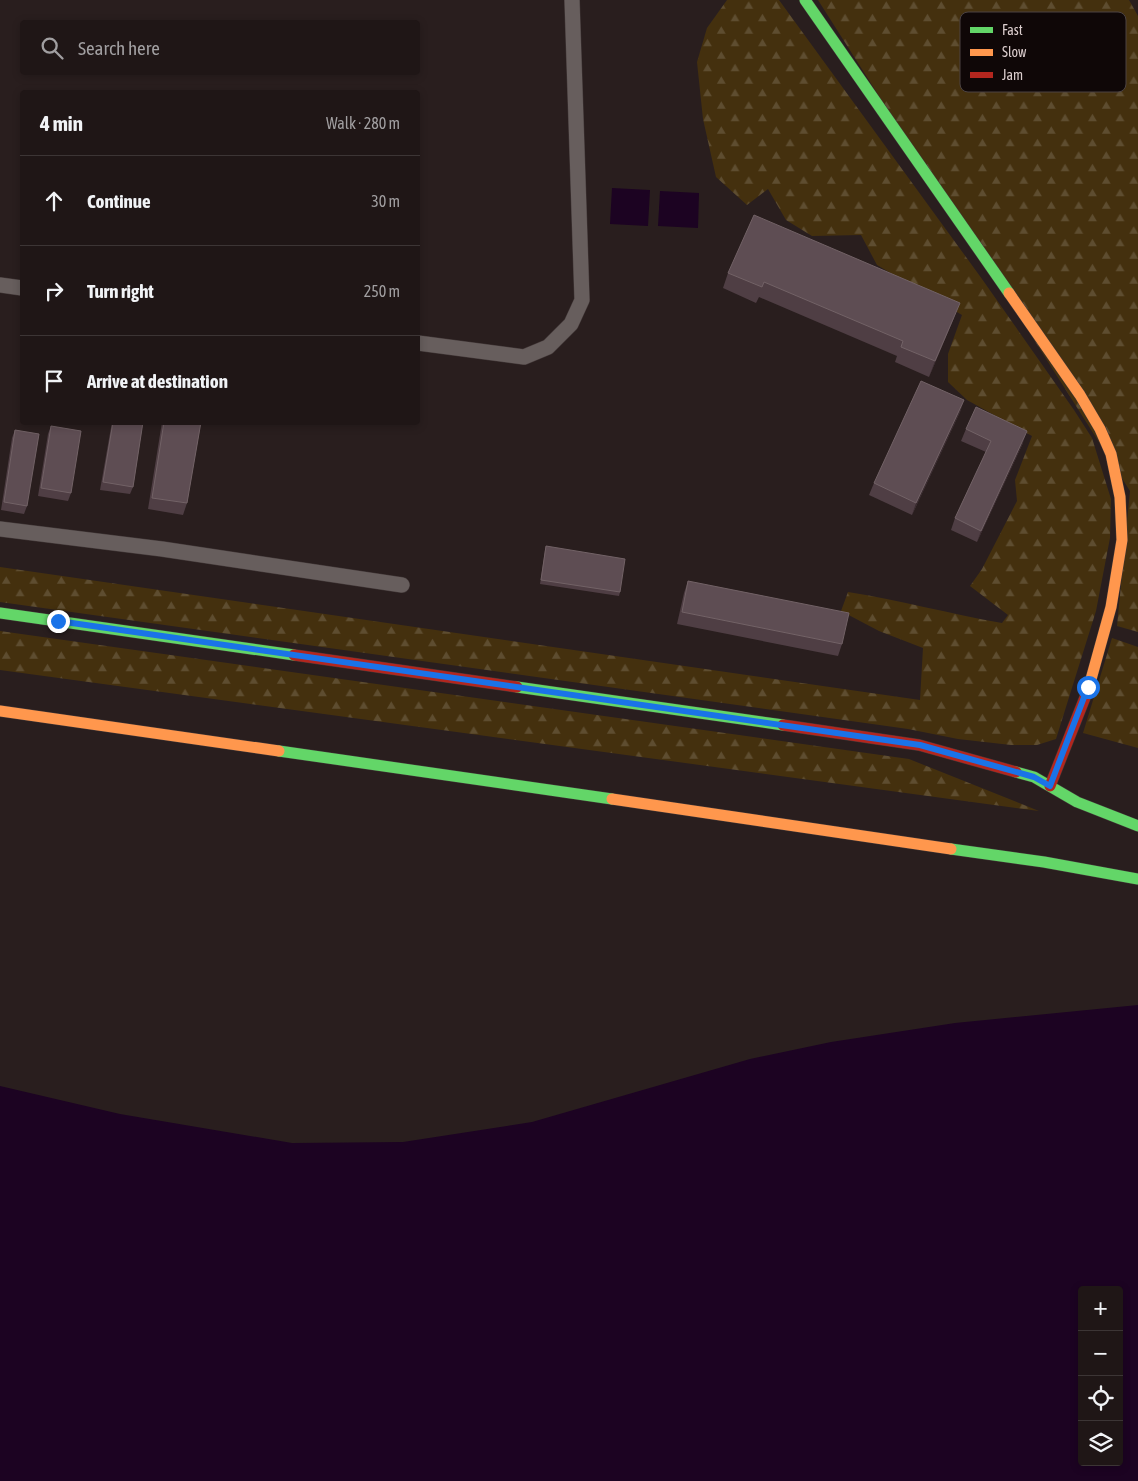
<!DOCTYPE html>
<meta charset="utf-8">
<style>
:root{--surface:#1f1616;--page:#271f1f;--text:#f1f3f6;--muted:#a19fa1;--line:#3c3535}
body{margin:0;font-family:"Asap Condensed",sans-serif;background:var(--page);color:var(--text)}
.controls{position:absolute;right:15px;bottom:15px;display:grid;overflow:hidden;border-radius:5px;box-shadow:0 2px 8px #0003}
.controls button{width:45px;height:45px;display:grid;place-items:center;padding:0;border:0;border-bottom:1px solid var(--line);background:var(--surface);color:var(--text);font:25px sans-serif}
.stop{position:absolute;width:15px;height:15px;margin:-11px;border:4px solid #1a73e8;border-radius:50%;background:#fff}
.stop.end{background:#1a73e8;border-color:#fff;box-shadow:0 1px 5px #0008}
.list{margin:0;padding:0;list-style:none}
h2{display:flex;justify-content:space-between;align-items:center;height:65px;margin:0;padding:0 20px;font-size:21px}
h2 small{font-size:16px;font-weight:400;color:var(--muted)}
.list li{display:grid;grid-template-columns:32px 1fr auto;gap:15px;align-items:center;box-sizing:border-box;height:90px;padding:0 20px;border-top:1px solid var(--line)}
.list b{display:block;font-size:19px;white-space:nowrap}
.list em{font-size:16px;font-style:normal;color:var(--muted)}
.icon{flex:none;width:28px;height:28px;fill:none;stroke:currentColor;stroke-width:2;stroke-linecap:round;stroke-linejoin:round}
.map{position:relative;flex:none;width:1138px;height:1481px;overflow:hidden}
.search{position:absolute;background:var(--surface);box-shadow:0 2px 8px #0003;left:20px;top:20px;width:400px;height:55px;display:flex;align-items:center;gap:12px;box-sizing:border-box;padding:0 18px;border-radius:5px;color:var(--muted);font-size:19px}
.panel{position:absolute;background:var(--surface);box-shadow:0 2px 8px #0003;left:20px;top:90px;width:400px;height:335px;border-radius:5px}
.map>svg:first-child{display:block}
.forest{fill:url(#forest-firs)}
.water{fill:#1c0322;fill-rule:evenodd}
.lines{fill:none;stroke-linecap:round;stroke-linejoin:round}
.lane-casing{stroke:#423838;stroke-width:16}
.fast-casing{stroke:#423838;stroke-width:12}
.slow-casing{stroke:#423838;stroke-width:12}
.jam-casing{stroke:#423838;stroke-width:12}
.lane{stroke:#675e5d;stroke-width:15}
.fast{stroke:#63d668;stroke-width:11}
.slow{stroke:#ff974d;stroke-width:11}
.jam{stroke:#b3261e;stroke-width:11}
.wall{fill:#4f3e44}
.shaded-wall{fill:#392b2f}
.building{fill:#5e4d53;stroke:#726266}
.route{stroke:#1a73e8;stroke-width:6}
.key{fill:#0f0707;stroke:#4c4343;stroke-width:1}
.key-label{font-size:14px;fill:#dccece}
</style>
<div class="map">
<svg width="1138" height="1481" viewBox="0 0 1138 1481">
<defs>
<pattern id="forest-firs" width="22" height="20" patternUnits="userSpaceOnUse" patternTransform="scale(1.25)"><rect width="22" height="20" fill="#44300e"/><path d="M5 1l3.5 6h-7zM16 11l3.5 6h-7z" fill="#5e4d30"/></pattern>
</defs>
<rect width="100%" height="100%" fill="#291e1e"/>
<g class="forest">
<path d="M727,0H779L982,279L1074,410L1092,438L1111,499L1110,538L1096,611L1056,739L1037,745H1011L958,739L908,729L0,602V567L920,700L923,648L879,631L841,611L848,592C900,600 950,614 1002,623L1008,615L970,586L982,569L1017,501L1015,480L1032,436L967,400L948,382V354L962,315L877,265L861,235L812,236L786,220L768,189L747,205L716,177L703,119L697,62L707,28Z"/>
<polygon points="818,0 1129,0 1138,16 1138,632 1117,626 1130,491"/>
<polygon points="0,631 909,759 1039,811 0,670"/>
<polygon points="1112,638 1138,647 1138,748 1083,733"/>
</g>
<g class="water">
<polygon points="612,188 650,190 648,226 610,224"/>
<polygon points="660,191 699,193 698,228 658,226"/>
<path d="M1138,1005V1481H0V1086L120,1114L292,1143L403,1142L532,1122L750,1059L831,1042L955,1023ZM1082,1290H1119V1462H1082Z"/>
</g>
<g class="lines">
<g class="lane-casing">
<g id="lane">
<polyline points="0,285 22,288"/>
<polyline points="418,343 524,357 548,347 571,324 582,300 572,0"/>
<polyline points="0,529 162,549 402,585"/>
</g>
</g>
<g class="fast-casing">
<g id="fast">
<polyline points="805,0 1009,293"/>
<polyline points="0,613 294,655"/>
<polyline points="517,687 783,725"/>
<polyline points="279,751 612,799"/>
<polyline points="1016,772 1034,777 1077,802 1138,826"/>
<polyline points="951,849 1044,862 1138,879"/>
</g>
</g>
<g class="slow-casing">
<g id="slow">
<polyline points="1009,293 1080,395 1100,429 1111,454 1120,497 1122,540 1111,607 1088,690"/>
<polyline points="0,711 279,751"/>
<polyline points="612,799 951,849"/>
</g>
</g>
<g class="jam-casing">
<g id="jam">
<polyline points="294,655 517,687"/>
<polyline points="783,725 919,745 1016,772"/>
<polyline points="1050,786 1088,690"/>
</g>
</g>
<use href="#lane" class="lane"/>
<use href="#fast" class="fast"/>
<use href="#slow" class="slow"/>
<use href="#jam" class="jam"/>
</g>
<g class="wall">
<polygon points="728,273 954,318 929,377 895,362 897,356 759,297 756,303 723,288"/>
<polygon points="964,400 960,412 912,515 869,495 874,483"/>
<polygon points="112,422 143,422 133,487 130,494 100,490"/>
<polygon points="162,422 201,422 187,503 183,515 148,509"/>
<polygon points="51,426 71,493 68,501 38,496 48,434"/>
<polygon points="966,429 1023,443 977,542 951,530 955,518 986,452 961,441"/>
<polygon points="15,430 27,506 24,514 1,510 12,438"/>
<polygon points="546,546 620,592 619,596 540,584 545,550"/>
<polygon points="688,581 842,644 838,656 677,624 684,593"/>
</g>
<g class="shaded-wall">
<polygon points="960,303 954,318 929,377 935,361"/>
<polygon points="964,400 960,412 912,515 916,503"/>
<polygon points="1027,431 1023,443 977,542 981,531"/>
</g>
<g class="building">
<polygon points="754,215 960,303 935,361 901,347 903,341 764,282 762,287 728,273"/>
<polygon points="921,381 964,400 916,503 874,483"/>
<polygon points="976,407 1027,431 981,531 955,518 991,441 966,429"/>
<polygon points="113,422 143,422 133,487 103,482"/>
<polygon points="164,422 201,422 187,503 152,498"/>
<polygon points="51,426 81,431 71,493 41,488"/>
<polygon points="15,430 39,434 27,506 4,502"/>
<polygon points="546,546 625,559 620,592 541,580"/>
<polygon points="688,581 849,613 842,644 682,612"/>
</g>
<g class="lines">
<polyline class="route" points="58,621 920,745 1034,777 1050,786 1088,687"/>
</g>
<rect x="960" y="12" width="166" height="80" rx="8" class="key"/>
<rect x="970" y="27" width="23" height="6" fill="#63d668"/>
<rect x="970" y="49" width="23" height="7" fill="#ff974d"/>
<rect x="970" y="72" width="23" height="6" fill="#b3261e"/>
<g class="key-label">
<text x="1002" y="35">Fast</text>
<text x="1002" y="57">Slow</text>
<text x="1002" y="80">Jam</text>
</g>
</svg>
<div class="controls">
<button>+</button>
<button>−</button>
<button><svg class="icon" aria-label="locate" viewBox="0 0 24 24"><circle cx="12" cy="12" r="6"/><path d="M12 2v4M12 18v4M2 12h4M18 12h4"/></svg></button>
<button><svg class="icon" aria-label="layers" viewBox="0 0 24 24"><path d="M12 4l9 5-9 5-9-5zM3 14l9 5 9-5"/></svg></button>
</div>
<div class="stop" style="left:1088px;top:687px"></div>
<div class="stop end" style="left:58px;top:621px"></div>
<div class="search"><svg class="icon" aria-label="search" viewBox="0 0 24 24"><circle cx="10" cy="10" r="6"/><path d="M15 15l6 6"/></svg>Search here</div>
<section class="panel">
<h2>4 min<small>Walk · 280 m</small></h2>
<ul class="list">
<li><svg class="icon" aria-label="ahead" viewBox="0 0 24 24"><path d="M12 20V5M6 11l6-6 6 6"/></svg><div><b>Continue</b></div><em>30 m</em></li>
<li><svg class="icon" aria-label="right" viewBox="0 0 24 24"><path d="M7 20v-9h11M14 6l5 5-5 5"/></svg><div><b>Turn right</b></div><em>250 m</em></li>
<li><svg class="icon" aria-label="arrive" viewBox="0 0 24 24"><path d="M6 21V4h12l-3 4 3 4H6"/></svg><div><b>Arrive at destination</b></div></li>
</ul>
</section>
</div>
